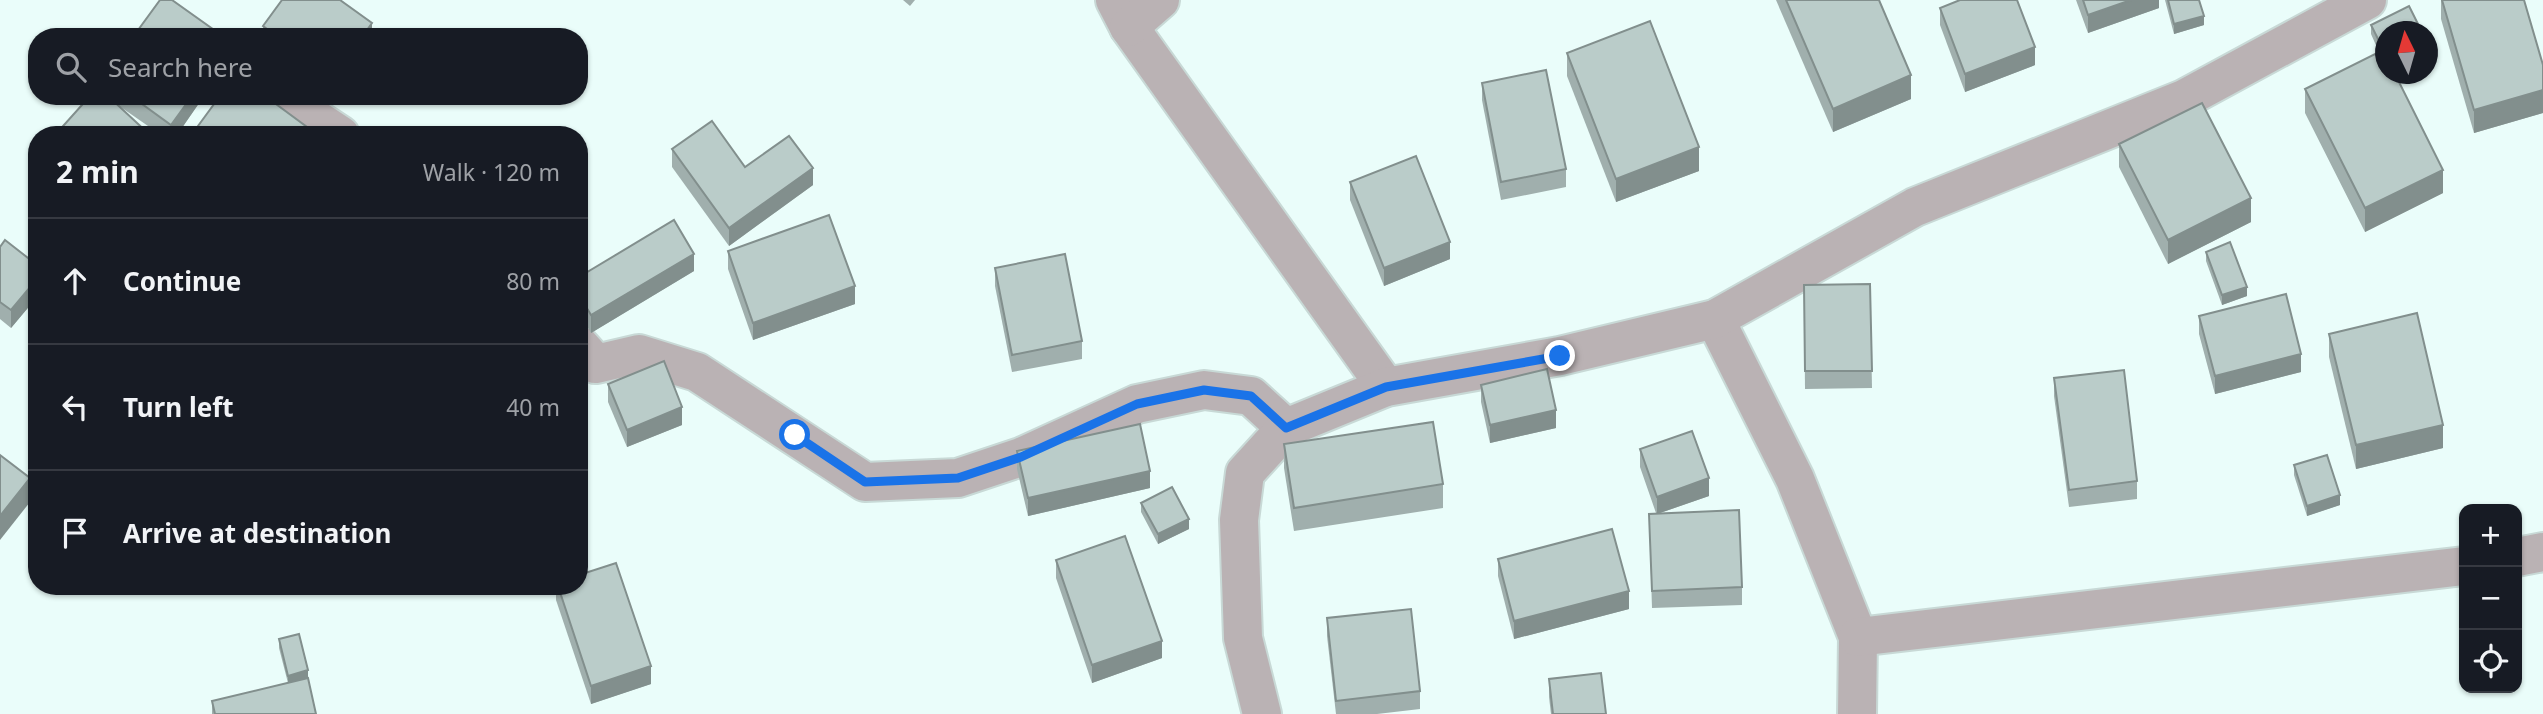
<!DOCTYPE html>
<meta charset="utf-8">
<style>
:root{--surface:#171b24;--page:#242831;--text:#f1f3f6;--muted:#9ea1a6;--line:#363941}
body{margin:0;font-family:"Noto Sans",sans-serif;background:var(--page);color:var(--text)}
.controls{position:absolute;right:21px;bottom:21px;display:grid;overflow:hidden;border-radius:14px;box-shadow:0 2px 5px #0004}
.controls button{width:63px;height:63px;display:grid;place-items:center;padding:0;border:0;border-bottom:2px solid var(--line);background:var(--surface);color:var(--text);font:35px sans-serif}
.compass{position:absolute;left:2375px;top:21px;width:63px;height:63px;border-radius:50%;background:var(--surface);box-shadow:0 2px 5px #0004;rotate:355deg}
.stop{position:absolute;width:21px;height:21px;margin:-16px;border:5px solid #1a73e8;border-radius:50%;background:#fff}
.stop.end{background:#1a73e8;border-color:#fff;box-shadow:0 2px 7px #0008}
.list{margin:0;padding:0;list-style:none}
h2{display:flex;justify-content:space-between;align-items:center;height:91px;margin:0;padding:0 28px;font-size:30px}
h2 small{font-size:23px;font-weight:400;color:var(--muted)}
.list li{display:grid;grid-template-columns:46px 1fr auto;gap:21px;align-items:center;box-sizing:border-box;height:126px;padding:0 28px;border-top:2px solid var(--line)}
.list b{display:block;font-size:26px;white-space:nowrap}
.list em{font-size:23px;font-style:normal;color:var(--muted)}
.icon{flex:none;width:38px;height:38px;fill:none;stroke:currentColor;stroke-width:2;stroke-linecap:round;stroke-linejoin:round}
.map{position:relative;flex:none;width:2543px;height:714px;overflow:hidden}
.search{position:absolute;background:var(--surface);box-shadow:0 2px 5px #0004;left:28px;top:28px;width:560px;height:77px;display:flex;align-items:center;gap:18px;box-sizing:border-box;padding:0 24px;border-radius:28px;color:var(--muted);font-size:26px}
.panel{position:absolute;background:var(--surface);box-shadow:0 2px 5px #0004;left:28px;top:126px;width:560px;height:469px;border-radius:28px}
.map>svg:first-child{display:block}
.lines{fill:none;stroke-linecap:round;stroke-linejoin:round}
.minor-casing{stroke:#c8d9d6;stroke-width:42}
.minor{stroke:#bab2b4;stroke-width:38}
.wall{fill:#a0afad}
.shaded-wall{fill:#828f8d}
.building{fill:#baccc9;stroke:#828f8d;stroke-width:2}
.route{stroke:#1a73e8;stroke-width:9}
</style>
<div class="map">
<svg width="2543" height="714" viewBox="0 0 2543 714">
<rect width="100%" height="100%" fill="#eafdfa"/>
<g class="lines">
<g class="minor-casing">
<g id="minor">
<polyline points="1115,0 1129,27 1386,387"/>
<polyline points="1129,27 1160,0"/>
<polyline points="281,96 340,135"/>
<polyline points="1715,319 1795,479 1858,637 1857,714"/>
<polyline points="579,345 596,364 639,354 697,372 865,482 958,478 1021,457 1137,404 1204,390 1251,396 1286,428"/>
<polyline points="2517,557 2543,552"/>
<polyline points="1858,637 2464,566"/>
<polyline points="1262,714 1243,638 1239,520 1245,473 1286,428 1386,387 1560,356 1715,319 1915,207 2184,99 2367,0"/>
</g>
</g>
<use href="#minor" class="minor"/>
</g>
<g class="wall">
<polygon points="903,0 915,0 910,6"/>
<polygon points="1776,0 1879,0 1911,99 1833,132"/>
<polygon points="2076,0 2159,0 2159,8 2088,33"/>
<polygon points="2165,0 2199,0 2204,25 2174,34"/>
<polygon points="2441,0 2524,0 2543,65 2543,113 2474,133 2441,19"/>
<polygon points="1940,8 2035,65 1965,92 1940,25"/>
<polygon points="2371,25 2385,32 2385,74 2443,193 2365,232 2305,113 2305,89 2379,52 2371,34"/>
<polygon points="263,26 372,37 263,37"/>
<polygon points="1567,53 1699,171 1616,202 1567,76"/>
<polygon points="1482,83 1566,169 1566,187 1501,200 1482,100"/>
<polygon points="90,96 204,96 177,135 161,135 112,101"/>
<polygon points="198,126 307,135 198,135"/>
<polygon points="2119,144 2251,222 2168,264 2119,167"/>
<polygon points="672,149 745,167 813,185 729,246 672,167"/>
<polygon points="1350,182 1450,259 1384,286 1350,200"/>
<polygon points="0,247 37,265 37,297 11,328 0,319"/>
<polygon points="728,251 855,304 753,340 728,269"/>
<polygon points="2206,252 2247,296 2222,305 2206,261"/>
<polygon points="995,268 1082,341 1082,359 1012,372 995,286"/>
<polygon points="694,271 591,333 579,312 579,277"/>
<polygon points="1870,284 1872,388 1805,389 1804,285"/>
<polygon points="2199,316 2301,372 2215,394 2199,334"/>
<polygon points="2329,334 2443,448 2356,469 2329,357"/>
<polygon points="2054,378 2137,481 2137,499 2069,507 2054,396"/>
<polygon points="608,384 682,425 627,447 608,402"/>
<polygon points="1481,385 1556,428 1490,443 1481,402"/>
<polygon points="1284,444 1443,484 1443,508 1294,531 1284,468"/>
<polygon points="1640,449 1709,496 1660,513 1742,587 1742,605 1652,608 1649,514 1656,513 1640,467"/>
<polygon points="1017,451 1150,488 1028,516 1017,469"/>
<polygon points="2294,465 2340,505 2307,516 2294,475"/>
<polygon points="1141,503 1189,529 1158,544 1141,512"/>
<polygon points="1498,559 1629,609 1514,639 1498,576"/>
<polygon points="1056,560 1162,658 1092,683 1056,578"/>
<polygon points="556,586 579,586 651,684 591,704 556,600"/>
<polygon points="1327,618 1420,691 1420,709 1377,714 1336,714 1327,636"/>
<polygon points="279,639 308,679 316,714 212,714 212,701 288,683 279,648"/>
<polygon points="1549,679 1606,714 1551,714 1549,697"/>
</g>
<g class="shaded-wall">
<polygon points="2131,0 2159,0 2159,8 2088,33 2088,15"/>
<polygon points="2204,16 2204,25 2174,34 2174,24"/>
<polygon points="372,23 372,37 362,37"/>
<polygon points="2035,47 2035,65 1965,92 1965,74"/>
<polygon points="1911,75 1911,99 1833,132 1833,109"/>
<polygon points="2543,90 2543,113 2474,133 2474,110"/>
<polygon points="192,96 204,96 177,135 171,135 171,125"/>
<polygon points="307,127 307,135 301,135"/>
<polygon points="1699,147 1699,171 1616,202 1616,179"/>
<polygon points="813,168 813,185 729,246 729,228"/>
<polygon points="2443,170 2443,193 2365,232 2365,208"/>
<polygon points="2251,198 2251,222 2168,264 2168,240"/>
<polygon points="1450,242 1450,259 1384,286 1384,268"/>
<polygon points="694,254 694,271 591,333 591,315"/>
<polygon points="37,279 37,297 11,328 11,310"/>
<polygon points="855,286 855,304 753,340 753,323"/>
<polygon points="2247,287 2247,296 2222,305 2222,295"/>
<polygon points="2301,354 2301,372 2215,394 2215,376"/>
<polygon points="682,407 682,425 627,447 627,430"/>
<polygon points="1556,410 1556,428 1490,443 1490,425"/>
<polygon points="2443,425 2443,448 2356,469 2356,445"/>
<polygon points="1150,471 1150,488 1028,516 1028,498"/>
<polygon points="30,478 30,502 0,540 0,516"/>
<polygon points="1709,478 1709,496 1657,514 1657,497"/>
<polygon points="2340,495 2340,505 2307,516 2307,506"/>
<polygon points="1189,519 1189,529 1158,544 1158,534"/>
<polygon points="1629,591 1629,609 1514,639 1514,621"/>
<polygon points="1162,641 1162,658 1092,683 1092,665"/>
<polygon points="651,666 651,684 591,704 591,686"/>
<polygon points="308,670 308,680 288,685 288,676"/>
</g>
<g class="building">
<polygon points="160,0 172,0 224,37 133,37"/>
<polygon points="282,0 340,0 372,23 362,37 278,37 263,26"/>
<polygon points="1786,0 1879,0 1911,75 1833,109"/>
<polygon points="1960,0 2017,0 2035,47 1965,74 1940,8"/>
<polygon points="2083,0 2131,0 2088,15"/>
<polygon points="2168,0 2199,0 2204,16 2174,24"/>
<polygon points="2442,0 2524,0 2543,65 2543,90 2474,110"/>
<polygon points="2409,6 2422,32 2385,32 2385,53 2371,25"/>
<polygon points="1650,21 1699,147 1616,179 1567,53"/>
<polygon points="2383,50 2385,54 2385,74 2395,74 2443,170 2365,208 2305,89"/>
<polygon points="1546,70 1566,169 1501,182 1482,83"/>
<polygon points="90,96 108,96 150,135 55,135"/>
<polygon points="131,96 192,96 171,125"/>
<polygon points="220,96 265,96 307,127 301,135 210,135 198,126"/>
<polygon points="2202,103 2251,198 2168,240 2119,144"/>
<polygon points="712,121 745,167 789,136 813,168 729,228 672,149"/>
<polygon points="1416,156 1450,242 1384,268 1350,182"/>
<polygon points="829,215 855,286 753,323 728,251"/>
<polygon points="674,220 694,254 591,315 579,295 579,277"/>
<polygon points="5,240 37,265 37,279 11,310 0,302 0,247"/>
<polygon points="2230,242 2247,287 2222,295 2206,252"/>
<polygon points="1065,254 1082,341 1012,355 995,268"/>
<polygon points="1870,284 1872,371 1805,371 1804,285"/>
<polygon points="2286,294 2301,354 2215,376 2199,316"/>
<polygon points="2417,313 2443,425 2356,445 2329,334"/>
<polygon points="664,361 682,407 627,430 608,384"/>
<polygon points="1547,369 1556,410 1490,425 1481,385"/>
<polygon points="2124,370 2137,481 2069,490 2054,378"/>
<polygon points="1433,422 1443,484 1294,508 1284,444"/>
<polygon points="1140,424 1150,471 1028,498 1017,451"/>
<polygon points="1692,431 1709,478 1657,497 1640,449"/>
<polygon points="0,455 30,478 0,516"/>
<polygon points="2327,455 2340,495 2307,506 2294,465"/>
<polygon points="1172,487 1189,519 1158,534 1141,503"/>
<polygon points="1739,510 1742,587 1652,591 1649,514"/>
<polygon points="1612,529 1629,591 1514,621 1498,559"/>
<polygon points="1125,536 1162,641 1092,665 1056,560"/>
<polygon points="616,563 651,666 591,686 558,586 579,586 579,575"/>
<polygon points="1411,609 1420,691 1336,701 1327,618"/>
<polygon points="299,634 308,670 288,676 279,639"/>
<polygon points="1601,673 1606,714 1553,714 1549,679"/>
<polygon points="308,678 316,714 215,714 212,701"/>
</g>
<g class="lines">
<polyline class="route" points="795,435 865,482 958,478 1021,457 1137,404 1204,390 1251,396 1286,428 1386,387 1560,356"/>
</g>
</svg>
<div class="controls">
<button>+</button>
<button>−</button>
<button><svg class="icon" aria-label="locate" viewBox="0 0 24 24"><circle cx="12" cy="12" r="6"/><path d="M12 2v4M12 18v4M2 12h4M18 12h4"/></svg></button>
</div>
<svg class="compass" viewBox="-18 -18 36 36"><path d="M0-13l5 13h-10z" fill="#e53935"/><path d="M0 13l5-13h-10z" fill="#9ea1a6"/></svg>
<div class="stop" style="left:795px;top:435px"></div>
<div class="stop end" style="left:1560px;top:356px"></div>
<div class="search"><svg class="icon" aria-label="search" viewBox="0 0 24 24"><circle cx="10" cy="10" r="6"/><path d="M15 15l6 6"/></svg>Search here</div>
<section class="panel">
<h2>2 min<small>Walk · 120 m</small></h2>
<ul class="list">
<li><svg class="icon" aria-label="ahead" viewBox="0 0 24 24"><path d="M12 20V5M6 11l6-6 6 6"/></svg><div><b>Continue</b></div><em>80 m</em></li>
<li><svg class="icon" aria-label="left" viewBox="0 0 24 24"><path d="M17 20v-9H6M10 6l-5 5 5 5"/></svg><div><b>Turn left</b></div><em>40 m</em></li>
<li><svg class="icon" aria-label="arrive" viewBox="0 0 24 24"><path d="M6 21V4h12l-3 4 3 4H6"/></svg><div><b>Arrive at destination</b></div></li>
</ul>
</section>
</div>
